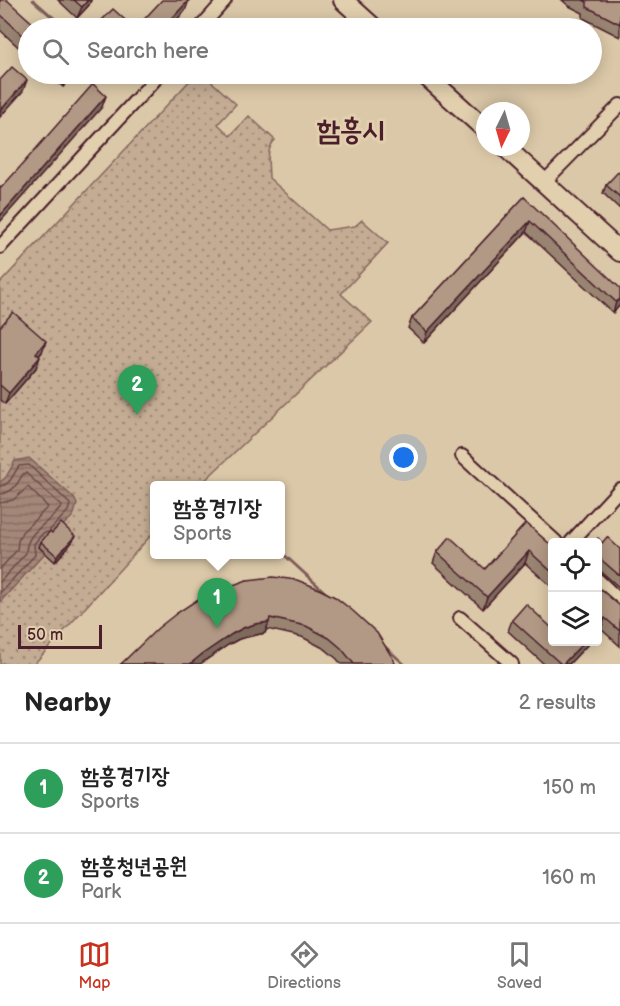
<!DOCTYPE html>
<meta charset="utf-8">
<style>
:root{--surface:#fff;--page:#f6f6f6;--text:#222;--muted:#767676;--line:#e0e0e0;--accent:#c8321e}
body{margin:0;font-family:"Balsamiq Sans","Poor Story",sans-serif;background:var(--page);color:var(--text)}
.controls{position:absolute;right:18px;bottom:18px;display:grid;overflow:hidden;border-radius:6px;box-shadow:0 3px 15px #0003}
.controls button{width:54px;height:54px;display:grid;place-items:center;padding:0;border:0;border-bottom:2px solid var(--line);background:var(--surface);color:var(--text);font:30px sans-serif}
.compass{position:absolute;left:476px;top:102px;width:54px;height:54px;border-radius:50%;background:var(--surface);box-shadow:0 3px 15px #0003;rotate:185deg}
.scale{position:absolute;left:18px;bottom:15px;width:84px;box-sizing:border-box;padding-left:6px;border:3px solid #4a1f2b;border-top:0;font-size:16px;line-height:21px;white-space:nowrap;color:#4a1f2b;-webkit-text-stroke:4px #e1cfad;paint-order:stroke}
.you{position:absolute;left:404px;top:458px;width:21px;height:21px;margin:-15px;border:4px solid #fff;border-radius:50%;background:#1a73e8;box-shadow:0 0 0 9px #1a73e833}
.badge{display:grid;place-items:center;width:39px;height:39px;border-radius:50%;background:var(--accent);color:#fff;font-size:20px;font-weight:700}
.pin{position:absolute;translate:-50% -50px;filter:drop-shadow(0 2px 3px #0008)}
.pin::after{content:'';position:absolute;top:32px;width:21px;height:18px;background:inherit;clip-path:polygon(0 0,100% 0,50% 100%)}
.popup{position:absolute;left:150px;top:481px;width:135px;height:78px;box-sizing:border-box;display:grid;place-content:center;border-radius:6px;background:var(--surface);filter:drop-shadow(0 2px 4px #0005);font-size:20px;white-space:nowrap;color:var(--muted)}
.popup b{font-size:22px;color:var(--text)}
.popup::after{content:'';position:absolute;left:50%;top:100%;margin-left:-12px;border:12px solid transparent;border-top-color:var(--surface)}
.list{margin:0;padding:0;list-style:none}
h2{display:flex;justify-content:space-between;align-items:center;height:78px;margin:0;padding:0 24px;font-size:26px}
h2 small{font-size:20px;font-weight:400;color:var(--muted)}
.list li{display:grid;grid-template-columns:39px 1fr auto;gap:18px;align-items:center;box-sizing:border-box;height:90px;padding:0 24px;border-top:2px solid var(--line)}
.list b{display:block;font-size:22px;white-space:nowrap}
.list p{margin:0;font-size:20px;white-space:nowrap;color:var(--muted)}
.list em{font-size:20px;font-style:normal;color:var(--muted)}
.icon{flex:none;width:33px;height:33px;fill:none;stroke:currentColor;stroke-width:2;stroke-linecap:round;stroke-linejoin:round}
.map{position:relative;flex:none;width:620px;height:664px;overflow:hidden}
.search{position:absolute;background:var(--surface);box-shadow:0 3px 15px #0003;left:18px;right:18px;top:18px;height:66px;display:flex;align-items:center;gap:15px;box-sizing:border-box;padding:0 21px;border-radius:33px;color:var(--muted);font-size:22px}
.sheet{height:258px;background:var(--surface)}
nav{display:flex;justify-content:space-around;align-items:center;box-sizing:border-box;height:84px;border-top:2px solid var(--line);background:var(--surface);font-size:16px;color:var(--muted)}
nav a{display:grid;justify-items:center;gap:3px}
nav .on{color:var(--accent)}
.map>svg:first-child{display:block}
.grass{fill:url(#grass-dots);stroke:#86665f;stroke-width:1.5}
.water{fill:url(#water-rules);stroke:#7f5d59;stroke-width:1.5}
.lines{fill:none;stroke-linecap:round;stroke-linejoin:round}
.shore{stroke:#6e494a;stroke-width:1.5}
.stream{stroke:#7f5d59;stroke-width:3}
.street-casing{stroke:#4a1f2b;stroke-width:16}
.secondary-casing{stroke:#4a1f2b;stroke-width:22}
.street{stroke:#e1cfad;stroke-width:12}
.secondary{stroke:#e1cfad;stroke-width:18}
.wall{fill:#998472;stroke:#4a1f2b;stroke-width:1.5}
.shaded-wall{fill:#7d6b5d;stroke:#4a1f2b;stroke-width:1.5}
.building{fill:#b29985;stroke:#4a1f2b;stroke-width:1.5}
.labels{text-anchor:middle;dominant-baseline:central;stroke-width:6;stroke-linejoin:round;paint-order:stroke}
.town-label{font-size:28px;font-weight:bold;fill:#4a1f2b;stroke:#e1cfad}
</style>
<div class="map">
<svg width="620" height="664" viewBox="0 0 620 664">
<defs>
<pattern id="grass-dots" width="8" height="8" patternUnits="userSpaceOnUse" patternTransform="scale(1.5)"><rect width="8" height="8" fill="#c3ac93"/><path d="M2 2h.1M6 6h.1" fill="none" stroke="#a08b78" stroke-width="1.8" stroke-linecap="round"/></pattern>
<pattern id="water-rules" width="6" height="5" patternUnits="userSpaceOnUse" patternTransform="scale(1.5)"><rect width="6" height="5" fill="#a38778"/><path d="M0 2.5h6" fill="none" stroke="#876e63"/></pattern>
</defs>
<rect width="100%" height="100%" fill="#dbc8a8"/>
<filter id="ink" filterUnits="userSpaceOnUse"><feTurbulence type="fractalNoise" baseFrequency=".0167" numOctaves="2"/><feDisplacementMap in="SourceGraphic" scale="12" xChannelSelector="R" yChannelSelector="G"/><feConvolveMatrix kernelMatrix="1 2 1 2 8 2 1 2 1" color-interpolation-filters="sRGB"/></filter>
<g filter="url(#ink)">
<path class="grass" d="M196,74H203L236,104L218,124L230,136L249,116L275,140C265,150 269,165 269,178L327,230L355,226L362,220L388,243L341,294L372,322L200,485L154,486V532L34,664H0V283Z"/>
<polygon class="water" points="29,458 74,498 77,504 74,514 71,518 39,547 45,553 0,602 0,482 6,477 15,461"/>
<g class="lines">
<g class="shore">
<path d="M0,486C11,485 13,474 19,466L29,465L70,504L68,511L50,530"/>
<path d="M0,494C13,493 17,484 23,474L26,473L62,506C50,524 26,530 26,553L0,582"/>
<polyline points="0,503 13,500 28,487 48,507 22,532 18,541 17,550 0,569"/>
<polyline points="0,593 35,555 34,544 43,533 48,532"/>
</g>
<g class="stream">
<polyline points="33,0 65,28"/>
<polyline points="114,74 119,78"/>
<polyline points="280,551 327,594"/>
<polyline points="383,645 404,664"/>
</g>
<g class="street-casing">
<g id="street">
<polyline points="200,28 225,0"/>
<polyline points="544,182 620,105"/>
<polyline points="0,247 160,74"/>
<polyline points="462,456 556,542"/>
<polyline points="571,542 620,489"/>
<polyline points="598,580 620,601"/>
<polyline points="460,618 512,664"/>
</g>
</g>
<g class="secondary-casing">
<g id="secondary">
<polyline points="343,0 374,28"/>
<polyline points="424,74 485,129"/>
<polyline points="505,147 620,252"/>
</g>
</g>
<use href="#street" class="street"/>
<use href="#secondary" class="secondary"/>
</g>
<g class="wall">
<polygon points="0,0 28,28 28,56 0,30"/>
<polygon points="58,0 91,0 89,5 77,18"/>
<polygon points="562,0 620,0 620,37 583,18 583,13 569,6"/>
<polygon points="99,23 134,28 97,28"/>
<polygon points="48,74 75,74 74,76 63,87"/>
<polygon points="620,174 620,209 603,193 606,185"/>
<polygon points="524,197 620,305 613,313 526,232 424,343 408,328 412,318"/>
<polygon points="0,327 42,352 39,356 36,368 5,404 0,400"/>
<polygon points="526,523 552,546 552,587 525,563 483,609 433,563 437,552 485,569"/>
<polygon points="52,533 73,541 55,562 39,547 41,542"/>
<polygon points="597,543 602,543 620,549 620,588 597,568"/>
<polygon points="247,580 395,664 341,664 337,659 325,649 302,637 267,629 265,633 251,636 239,639 228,645 200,664 121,664"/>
<polygon points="597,586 620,606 620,646 601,629"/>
<polygon points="512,620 552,642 590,642 569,664 544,664 508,631"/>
</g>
<g class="shaded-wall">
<polygon points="88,0 91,0 89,5 77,18 82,7"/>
<polygon points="189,0 185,11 169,28 163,28"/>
<polygon points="70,74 75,74 74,76 63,87 68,76"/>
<polygon points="27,80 23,91 0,117 0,111"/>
<polygon points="106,96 102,107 0,222 0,216"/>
<polygon points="530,221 526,232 424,343 427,332"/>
<polygon points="620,299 620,305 613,313 616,302"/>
<polygon points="46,341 42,352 31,365 36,353"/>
<polygon points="40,357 36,368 5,404 9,393"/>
<polygon points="75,536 73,541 55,562 57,556"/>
<polygon points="529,551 525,563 483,609 487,597"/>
<polygon points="605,618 601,629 597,633 597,626"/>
<polygon points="269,622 265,633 251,636 239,639 228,645 200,664 190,664 201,655 232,634 243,628 255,624"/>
<polygon points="584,642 590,642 569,664 563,664"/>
</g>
<g class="building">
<polygon points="0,0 7,0 38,28 28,28 28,40 0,14"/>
<polygon points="74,0 88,0 82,7"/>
<polygon points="162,0 189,0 163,28 136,28"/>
<polygon points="583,0 620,0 620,24 587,7 587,2"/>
<polygon points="113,9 134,28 106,28 99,23"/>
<polygon points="12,67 27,80 0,111 0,80"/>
<polygon points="93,84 106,96 0,216 0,187 1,188 20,167"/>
<polygon points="618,172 620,174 620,197 606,185"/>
<polygon points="524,197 620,288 620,299 616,302 530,221 427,332 412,318"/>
<polygon points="13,312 46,341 36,353 40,357 9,393 0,385 0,327"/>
<polygon points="61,523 75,536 57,556 41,542 50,531 52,533"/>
<polygon points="526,523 552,546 552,572 529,551 487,597 437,552 450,537 485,569"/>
<polygon points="607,537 620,549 620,576 597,556 597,543 594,543 598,538 602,543"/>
<polygon points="273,577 297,580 317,588 335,597 353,611 377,633 394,660 395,664 354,664 341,648 329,638 306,626 270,618 269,622 255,624 243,628 232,634 201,655 190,664 121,664 158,628 177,613 203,596 247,580"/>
<polygon points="597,586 620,606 620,631 605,618 597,626"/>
<polygon points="526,604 552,628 552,642 584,642 563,664 561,664 512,620"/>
</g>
</g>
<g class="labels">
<g class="town-label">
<text x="351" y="130">함흥시</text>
</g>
</g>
</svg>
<div class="controls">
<button><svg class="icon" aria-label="locate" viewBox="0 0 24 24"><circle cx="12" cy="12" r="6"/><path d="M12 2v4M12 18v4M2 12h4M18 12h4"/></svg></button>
<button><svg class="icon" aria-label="layers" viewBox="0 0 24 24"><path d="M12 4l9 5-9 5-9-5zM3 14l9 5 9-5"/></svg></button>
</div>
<svg class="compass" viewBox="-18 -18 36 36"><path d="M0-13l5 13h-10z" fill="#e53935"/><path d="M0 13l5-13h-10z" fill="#767676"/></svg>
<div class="scale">50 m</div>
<div class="you"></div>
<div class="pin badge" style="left:217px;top:628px;background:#2e9e5b">1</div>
<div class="popup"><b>함흥경기장</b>Sports</div>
<div class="pin badge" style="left:137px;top:415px;background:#2e9e5b">2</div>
<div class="search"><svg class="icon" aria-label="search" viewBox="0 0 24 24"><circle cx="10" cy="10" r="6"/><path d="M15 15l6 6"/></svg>Search here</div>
</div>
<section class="sheet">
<h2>Nearby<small>2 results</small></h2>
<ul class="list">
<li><span class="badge" style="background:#2e9e5b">1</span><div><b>함흥경기장</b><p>Sports</p></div><em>150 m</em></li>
<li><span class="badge" style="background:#2e9e5b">2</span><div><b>함흥청년공원</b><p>Park</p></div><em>160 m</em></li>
</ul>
</section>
<nav>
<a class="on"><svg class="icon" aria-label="map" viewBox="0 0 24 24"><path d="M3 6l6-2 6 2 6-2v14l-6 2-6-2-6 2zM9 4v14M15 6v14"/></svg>Map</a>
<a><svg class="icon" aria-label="directions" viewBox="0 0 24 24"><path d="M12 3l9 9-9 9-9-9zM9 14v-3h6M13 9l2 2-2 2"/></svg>Directions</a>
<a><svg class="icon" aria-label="saved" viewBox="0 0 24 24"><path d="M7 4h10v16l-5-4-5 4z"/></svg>Saved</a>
</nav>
